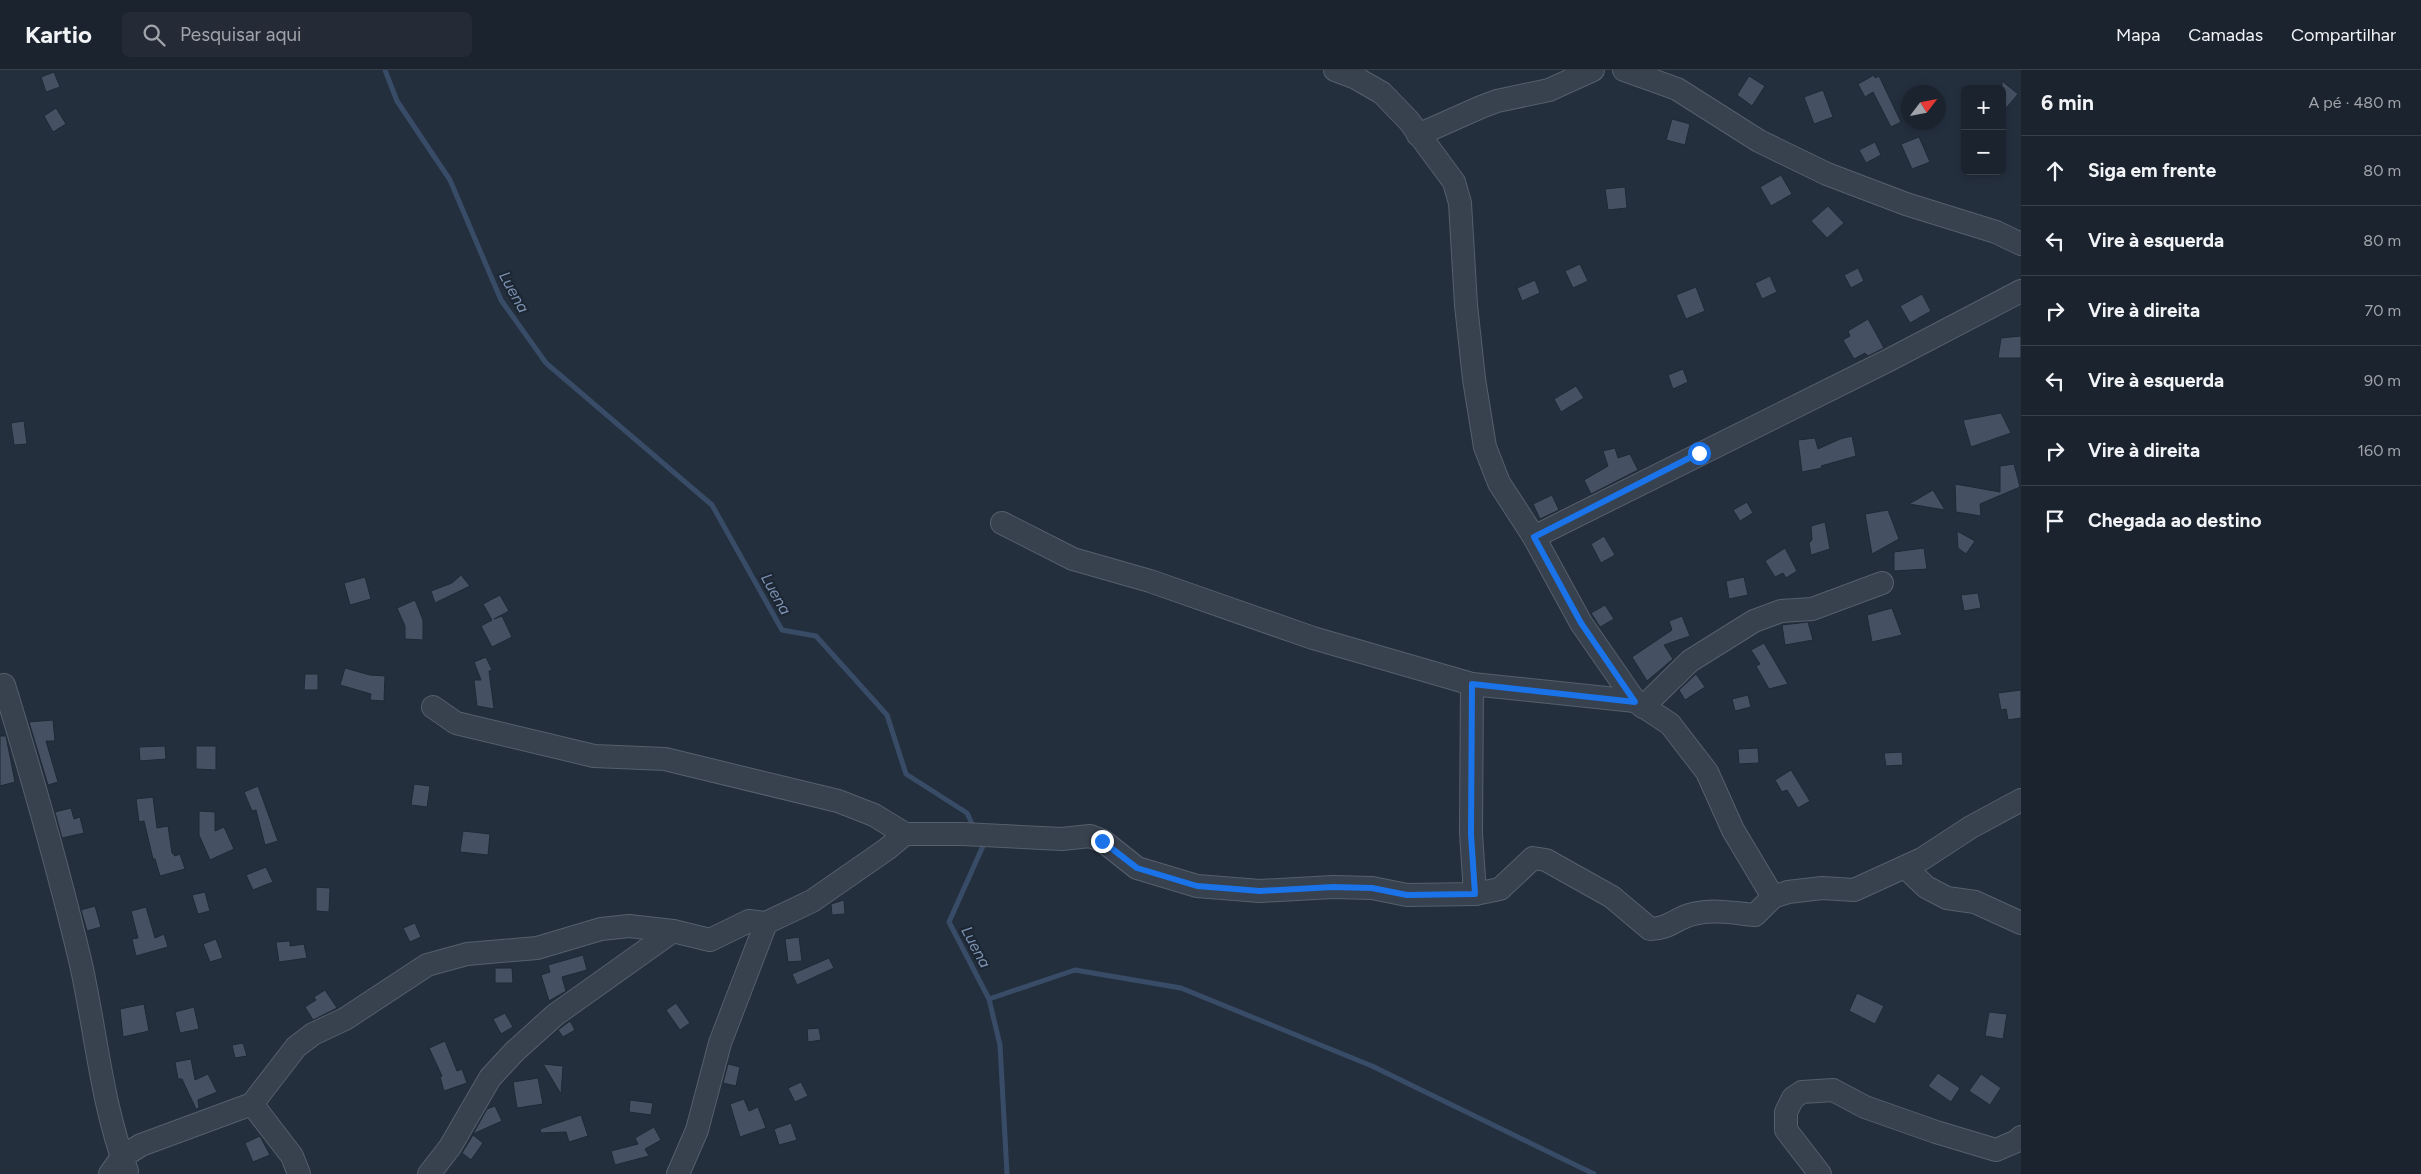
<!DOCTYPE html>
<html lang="pt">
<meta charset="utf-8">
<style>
:root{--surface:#1b232e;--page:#242b36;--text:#f1f3f6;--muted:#a0a4aa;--line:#39404a}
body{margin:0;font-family:Figtree,sans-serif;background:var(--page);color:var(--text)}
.controls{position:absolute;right:15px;top:15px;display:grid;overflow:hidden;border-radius:8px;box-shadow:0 2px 8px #0003}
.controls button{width:45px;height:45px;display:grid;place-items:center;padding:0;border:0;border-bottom:1px solid var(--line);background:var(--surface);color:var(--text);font:25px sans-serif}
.compass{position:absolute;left:1901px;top:15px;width:45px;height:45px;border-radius:50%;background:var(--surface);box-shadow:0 2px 8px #0003;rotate:58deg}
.stop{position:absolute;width:15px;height:15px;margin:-11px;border:4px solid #1a73e8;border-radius:50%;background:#fff}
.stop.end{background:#1a73e8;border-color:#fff;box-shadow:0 1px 5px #0008}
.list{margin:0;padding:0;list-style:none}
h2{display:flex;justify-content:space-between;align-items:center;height:65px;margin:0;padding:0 20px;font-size:21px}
h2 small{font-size:16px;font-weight:400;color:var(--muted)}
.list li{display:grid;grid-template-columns:32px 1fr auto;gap:15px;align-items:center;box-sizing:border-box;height:70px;padding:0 20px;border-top:1px solid var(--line)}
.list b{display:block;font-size:19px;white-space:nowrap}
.list em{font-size:16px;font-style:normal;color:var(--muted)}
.icon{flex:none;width:28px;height:28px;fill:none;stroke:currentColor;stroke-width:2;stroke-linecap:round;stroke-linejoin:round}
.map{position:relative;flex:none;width:2021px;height:1104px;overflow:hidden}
header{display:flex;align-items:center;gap:30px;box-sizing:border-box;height:70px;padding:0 25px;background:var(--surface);border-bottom:1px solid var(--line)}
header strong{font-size:24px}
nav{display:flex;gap:28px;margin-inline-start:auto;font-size:18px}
.search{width:350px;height:45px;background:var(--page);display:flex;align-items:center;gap:12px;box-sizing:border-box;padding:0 18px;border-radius:8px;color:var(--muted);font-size:19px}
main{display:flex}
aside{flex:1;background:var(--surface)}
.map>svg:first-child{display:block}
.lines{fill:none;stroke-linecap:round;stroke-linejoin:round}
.stream{stroke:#394c67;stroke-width:5}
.building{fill:#455162;stroke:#1f2835}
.minor-casing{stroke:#565f6c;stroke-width:24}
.minor{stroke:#38414e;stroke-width:22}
.route{stroke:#1a73e8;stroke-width:6}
.labels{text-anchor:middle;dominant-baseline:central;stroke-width:4.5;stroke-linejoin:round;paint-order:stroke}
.water-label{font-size:16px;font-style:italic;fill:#7c92b1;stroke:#1d2633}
</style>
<header>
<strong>Kartio</strong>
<div class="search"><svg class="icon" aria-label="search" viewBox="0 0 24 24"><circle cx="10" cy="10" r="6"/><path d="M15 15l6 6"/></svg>Pesquisar aqui</div>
<nav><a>Mapa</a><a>Camadas</a><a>Compartilhar</a></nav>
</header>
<main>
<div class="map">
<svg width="2021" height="1104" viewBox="0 0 2021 1104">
<rect width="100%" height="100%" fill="#242f3e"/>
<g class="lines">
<g class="stream">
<polyline points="385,0 397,31 450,110 501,230 546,293 712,435 782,560 816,566 887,645 906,704 967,743 974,758"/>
<polyline points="980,770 983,776 949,852 989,929 1000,975 1007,1104"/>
<polyline points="989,929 1075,900 1181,918 1372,996 1594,1104"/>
</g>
</g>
<g class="building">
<polygon points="54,2 60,17 46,22 41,7"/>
<polygon points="1874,5 1875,8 1879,6 1901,52 1891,57 1873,22 1865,27 1858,14"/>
<polygon points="1749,6 1765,16 1752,36 1737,25"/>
<polygon points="2002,11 2018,24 2002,43"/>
<polygon points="1823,20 1833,47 1814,54 1804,27"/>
<polygon points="56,38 66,54 53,62 44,46"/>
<polygon points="1672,49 1690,54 1685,75 1666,70"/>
<polygon points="1919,67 1930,92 1912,99 1901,74"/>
<polygon points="1875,72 1881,85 1866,93 1859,80"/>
<polygon points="1781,105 1792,124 1771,136 1760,117"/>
<polygon points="1625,117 1627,138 1608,140 1605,119"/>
<polygon points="1828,136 1844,153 1827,168 1811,151"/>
<polygon points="1580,194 1588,211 1573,218 1565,201"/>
<polygon points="1858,198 1864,211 1851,218 1844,205"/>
<polygon points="1770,206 1777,222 1762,229 1755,213"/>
<polygon points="1535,210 1540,223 1522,231 1517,218"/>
<polygon points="1696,217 1705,241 1686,249 1676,225"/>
<polygon points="1922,224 1931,241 1910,253 1900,236"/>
<polygon points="1868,249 1884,278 1868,286 1865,283 1854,289 1843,270 1850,266 1848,261"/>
<polygon points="2021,266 2021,288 1998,288 2001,268"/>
<polygon points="1683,299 1688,312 1673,319 1668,305"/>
<polygon points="1576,316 1584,328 1561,342 1554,329"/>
<polygon points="2001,343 2011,363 1971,377 1963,350"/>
<polygon points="24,351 27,374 14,375 11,353"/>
<polygon points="1852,366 1856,386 1821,396 1822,398 1802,402 1798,370 1815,368 1818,379 1840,369"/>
<polygon points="1615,378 1618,388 1630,384 1638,400 1591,424 1584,410 1608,396 1603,381"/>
<polygon points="2014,394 2020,417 1980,434 1981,446 1956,442 1955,414 2000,422 2000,396"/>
<polygon points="1933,420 1945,440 1909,434"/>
<polygon points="1552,425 1559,440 1540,449 1533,434"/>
<polygon points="1747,432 1753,443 1740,451 1733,440"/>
<polygon points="1888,440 1899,469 1872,484 1865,444"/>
<polygon points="1825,452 1830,479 1811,485 1809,473 1812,470 1811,456"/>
<polygon points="1957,461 1975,471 1966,484 1958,478"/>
<polygon points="1604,466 1615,485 1601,493 1591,474"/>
<polygon points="1785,478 1797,501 1786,508 1783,503 1775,507 1765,491"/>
<polygon points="1924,478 1927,499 1894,501 1894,482"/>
<polygon points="461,505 470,516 435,533 431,521 452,513"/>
<polygon points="365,507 371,529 350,535 344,513"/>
<polygon points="1744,507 1748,525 1729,529 1726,511"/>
<polygon points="1978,523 1981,538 1964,541 1961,525"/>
<polygon points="500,525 509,541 494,549 502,546 512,567 492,577 481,556 492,550 483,534"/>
<polygon points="415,530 423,550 423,570 405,569 405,556 397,538"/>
<polygon points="1605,535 1614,549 1600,557 1591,543"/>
<polygon points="1892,538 1902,565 1872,572 1867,545"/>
<polygon points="1682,546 1690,566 1664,575 1673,589 1647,611 1632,587 1672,560 1669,551"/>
<polygon points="1808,552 1813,570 1785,575 1782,555"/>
<polygon points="1764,573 1788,614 1769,619 1756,596 1760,594 1751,580"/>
<polygon points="486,587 492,600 489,601 494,639 477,636 474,610 481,610 474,592"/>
<polygon points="345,598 370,605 385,606 384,631 370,630 371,624 340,615"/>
<polygon points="305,604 318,604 318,620 304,620"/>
<polygon points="1696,604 1705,617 1685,630 1679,620"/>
<polygon points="2021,620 2021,648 2008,650 2006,639 2001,640 1998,623"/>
<polygon points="1748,625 1751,637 1735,641 1732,629"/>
<polygon points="53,650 55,671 46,671 58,712 48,715 29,652"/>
<polygon points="0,666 6,666 15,712 0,716"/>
<polygon points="165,676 166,689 140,691 139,677"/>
<polygon points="196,676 216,676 216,700 196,699"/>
<polygon points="1758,678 1759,693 1739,694 1738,679"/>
<polygon points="1902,682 1903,695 1886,696 1884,683"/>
<polygon points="1791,700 1810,731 1798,738 1787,720 1782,722 1775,710"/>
<polygon points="414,714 430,716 427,737 411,735"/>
<polygon points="258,716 278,771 265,775 256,740 252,741 244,722"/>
<polygon points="153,727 157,758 168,756 172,783 175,786 180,784 185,799 160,806 155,789 153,789 144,751 139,752 136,729"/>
<polygon points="71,738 74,749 80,747 84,763 62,768 55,742"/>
<polygon points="199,741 215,742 215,761 224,757 234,779 210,790 199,765"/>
<polygon points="463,761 490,764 488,785 460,782"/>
<polygon points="266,797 273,812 253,820 246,805"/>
<polygon points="316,817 330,818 329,842 316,841"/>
<polygon points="205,822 210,841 198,844 192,825"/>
<polygon points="844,830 845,844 832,845 831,834"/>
<polygon points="95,836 101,857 87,861 81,840"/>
<polygon points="146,837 155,868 164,864 168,877 136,886 132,869 138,868 131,841"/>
<polygon points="415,853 421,867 410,872 403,858"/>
<polygon points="799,867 802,891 788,892 785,869"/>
<polygon points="216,869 223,888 210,892 203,874"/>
<polygon points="290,871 290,876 304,874 307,888 279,892 276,872"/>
<polygon points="583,885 587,900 562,907 566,921 549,931 541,905 550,902 548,895"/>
<polygon points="829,888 834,898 797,915 792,904"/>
<polygon points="495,898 512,898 513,913 495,913"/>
<polygon points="325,920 337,938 313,950 305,937 316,930 314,927"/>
<polygon points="1857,923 1884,936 1875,954 1849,941"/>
<polygon points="676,933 690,953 680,960 666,940"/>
<polygon points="144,934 149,961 123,967 120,939"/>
<polygon points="194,937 199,959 180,963 175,942"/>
<polygon points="1989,942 2007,944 2003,969 1985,966"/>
<polygon points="505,943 513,957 501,964 493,949"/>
<polygon points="570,951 575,960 563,967 558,960"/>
<polygon points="819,958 821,970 808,972 807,959"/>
<polygon points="445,971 457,1001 462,999 467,1013 444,1021 440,1007 442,1006 429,978"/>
<polygon points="243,973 247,986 235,988 232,975"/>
<polygon points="191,989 195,1010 208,1004 217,1022 198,1030 199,1038 196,1039 182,1009 178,1009 175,992"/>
<polygon points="543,994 563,996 561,1024"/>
<polygon points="728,994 740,997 736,1016 723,1013"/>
<polygon points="1938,1003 1960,1018 1951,1032 1928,1016"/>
<polygon points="1981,1004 2001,1018 1990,1035 1969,1021"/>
<polygon points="538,1008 543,1034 517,1038 513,1012"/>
<polygon points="801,1012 808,1026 795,1032 788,1018"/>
<polygon points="744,1029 749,1041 758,1037 766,1058 740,1067 730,1034"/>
<polygon points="630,1030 653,1033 651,1045 629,1042"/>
<polygon points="495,1036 502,1051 473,1064 487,1039"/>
<polygon points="581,1045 588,1066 569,1072 566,1062 541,1063 540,1059"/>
<polygon points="791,1053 797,1070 779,1075 774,1059"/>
<polygon points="654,1057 661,1070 645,1079 649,1086 615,1095 611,1081 638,1074 635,1068"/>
<polygon points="473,1065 483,1073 471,1090 462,1083"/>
<polygon points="260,1066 270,1085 253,1092 245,1073"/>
</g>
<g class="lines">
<g class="minor-casing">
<g id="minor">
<polyline points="1335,0 1356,8 1382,23 1409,51 1454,112 1460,133 1466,235 1474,309 1485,377 1499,413 1534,467 1581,553 1635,631 1670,654 1707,702 1733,760 1773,827"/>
<polyline points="1624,0 1677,19 1759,71 1827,104 1906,134 1996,162 2021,174"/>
<polyline points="1418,65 1481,37 1497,31 1549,20 1593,0"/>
<polyline points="1002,453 1073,489 1150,511 1313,568 1472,614 1635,631"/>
<polyline points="1534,467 1889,290 2021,221"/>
<polyline points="1472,614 1471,763 1475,824"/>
<path d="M4,615C32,706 58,798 80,890C96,960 101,1033 127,1101"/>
<path d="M433,637L456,653L594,686L665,689L838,731L874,745L905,764H963L1062,769L1090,766L1103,771L1137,798L1197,816L1260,821L1333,817L1372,818L1407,825L1475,824L1500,819L1533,788L1546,790L1612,827L1650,859C1669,859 1676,848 1693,844C1714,839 1734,843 1755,845L1773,827L1788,822L1822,818L1854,820L1922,789L1971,757L2021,730"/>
<polyline points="1643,637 1690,591 1754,551 1781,541 1812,539 1882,513"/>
<polyline points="1905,797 1926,817 1947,828 1975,832 2021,853"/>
<polyline points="252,1034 292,1086 299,1104"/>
<polyline points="110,1104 122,1087 141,1075 252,1034 296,977 313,964 345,949 427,895 467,884 537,878 601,859 629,856 673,861 710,870 749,851 766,853 812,831 887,779 905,764"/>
<polyline points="429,1104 450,1077 490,1008 515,981 555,945 673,861"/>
<polyline points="678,1104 697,1060 720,973 766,853"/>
<polyline points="1820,1104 1786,1060 1786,1042 1793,1028 1802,1022 1833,1020 1865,1037 1936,1062 1996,1080 2017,1071 2021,1067"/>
</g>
</g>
<use href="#minor" class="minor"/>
</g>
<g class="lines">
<polyline class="route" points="1102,771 1137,798 1197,816 1260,821 1333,817 1372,818 1407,825 1475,824 1471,764 1472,614 1635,632 1581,553 1534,467 1699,383"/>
</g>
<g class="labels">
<g class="water-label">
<text transform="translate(514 222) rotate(61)">Luena</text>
<text transform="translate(776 524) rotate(61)">Luena</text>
<text transform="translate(976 877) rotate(62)">Luena</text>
</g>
</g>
</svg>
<div class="controls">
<button>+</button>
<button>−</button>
</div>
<svg class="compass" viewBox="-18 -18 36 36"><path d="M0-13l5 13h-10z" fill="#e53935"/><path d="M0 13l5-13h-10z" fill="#a0a4aa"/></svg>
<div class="stop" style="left:1699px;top:383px"></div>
<div class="stop end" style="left:1102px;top:771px"></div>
</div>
<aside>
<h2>6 min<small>A pé · 480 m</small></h2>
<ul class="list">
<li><svg class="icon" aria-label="ahead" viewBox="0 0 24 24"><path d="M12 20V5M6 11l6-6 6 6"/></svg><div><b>Siga em frente</b></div><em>80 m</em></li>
<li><svg class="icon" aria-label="left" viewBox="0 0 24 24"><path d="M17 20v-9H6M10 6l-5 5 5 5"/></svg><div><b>Vire à esquerda</b></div><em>80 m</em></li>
<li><svg class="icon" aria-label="right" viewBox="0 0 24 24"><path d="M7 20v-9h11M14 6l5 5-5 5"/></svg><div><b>Vire à direita</b></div><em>70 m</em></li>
<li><svg class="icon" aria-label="left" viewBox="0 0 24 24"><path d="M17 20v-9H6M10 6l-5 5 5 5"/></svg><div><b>Vire à esquerda</b></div><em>90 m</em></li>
<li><svg class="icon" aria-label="right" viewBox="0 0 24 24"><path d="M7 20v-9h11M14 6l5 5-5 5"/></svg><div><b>Vire à direita</b></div><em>160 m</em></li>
<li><svg class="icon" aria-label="arrive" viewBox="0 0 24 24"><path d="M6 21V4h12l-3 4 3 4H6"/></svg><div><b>Chegada ao destino</b></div></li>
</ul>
</aside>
</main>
